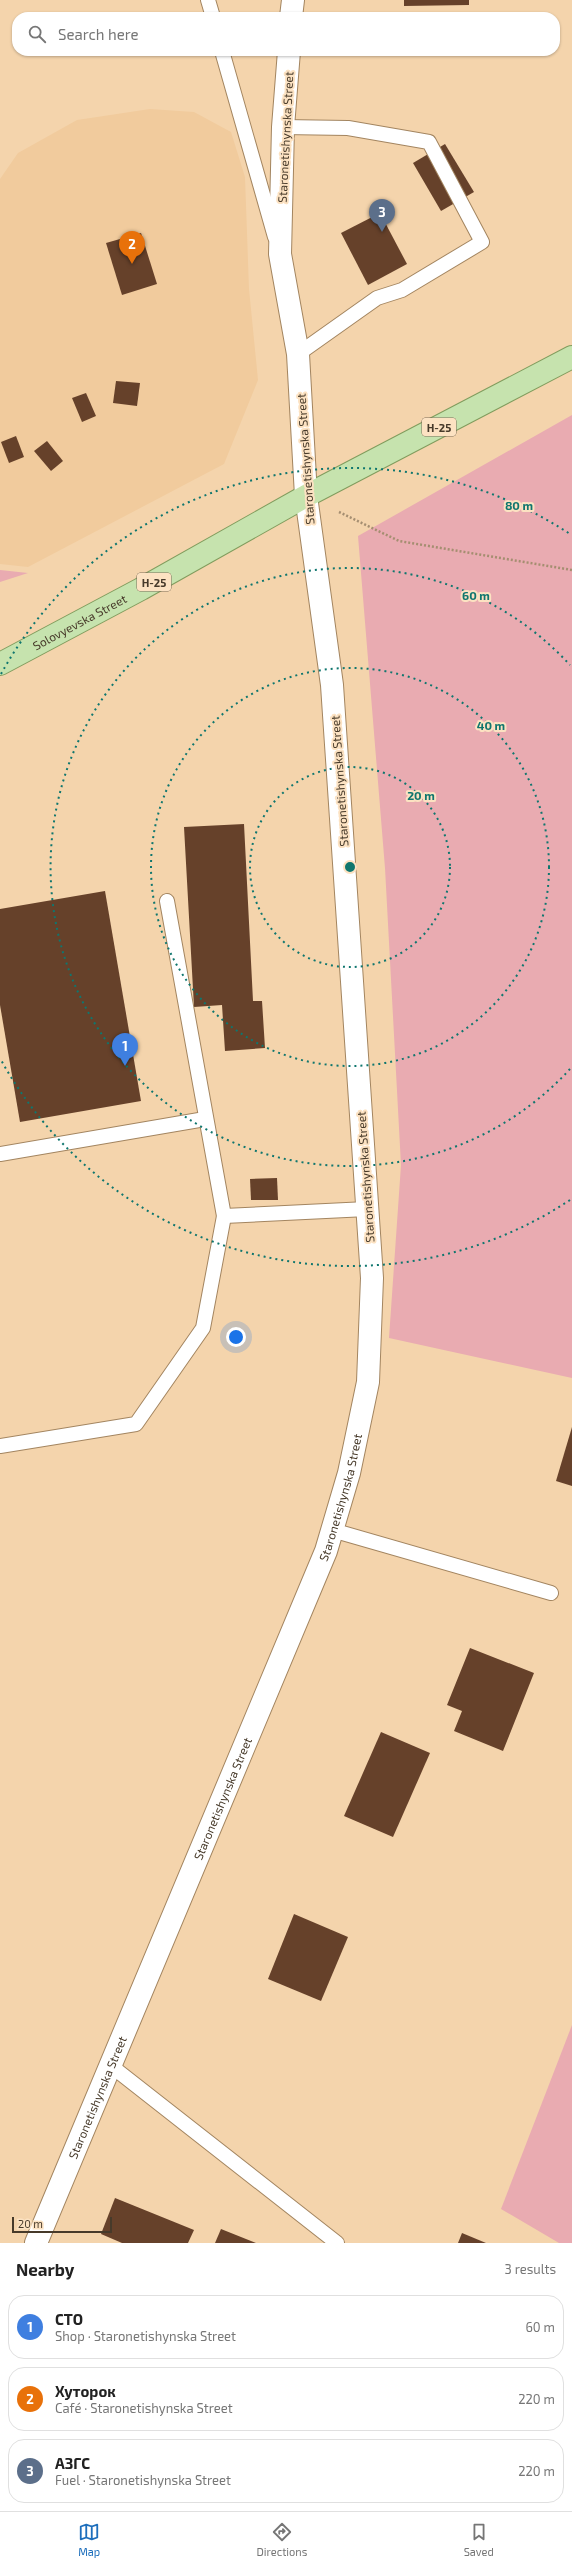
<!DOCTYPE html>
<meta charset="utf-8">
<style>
:root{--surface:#fff;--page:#f6f6f6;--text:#222;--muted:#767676;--line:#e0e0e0;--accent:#1d6ebc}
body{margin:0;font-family:"Exo 2",sans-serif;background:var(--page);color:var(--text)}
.scale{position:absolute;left:12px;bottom:10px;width:100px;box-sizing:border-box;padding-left:4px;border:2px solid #473a2a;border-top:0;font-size:11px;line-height:14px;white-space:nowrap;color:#473a2a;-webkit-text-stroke:3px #fce2c2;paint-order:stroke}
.you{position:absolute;left:236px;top:1337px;width:14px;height:14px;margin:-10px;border:3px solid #fff;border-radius:50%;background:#1a73e8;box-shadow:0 0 0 6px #1a73e833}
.badge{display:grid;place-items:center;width:26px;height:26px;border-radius:50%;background:var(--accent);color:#fff;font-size:13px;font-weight:700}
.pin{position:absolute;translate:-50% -33px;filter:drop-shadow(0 1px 2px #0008)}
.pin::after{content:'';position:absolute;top:21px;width:14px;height:12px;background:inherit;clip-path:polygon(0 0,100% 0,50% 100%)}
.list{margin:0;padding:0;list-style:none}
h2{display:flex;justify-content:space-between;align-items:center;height:52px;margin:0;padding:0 16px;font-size:17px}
h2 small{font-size:13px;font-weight:400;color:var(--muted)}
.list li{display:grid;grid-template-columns:26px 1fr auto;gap:12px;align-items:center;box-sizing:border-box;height:64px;margin:0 8px 8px;padding:0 8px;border:1px solid var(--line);border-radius:16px}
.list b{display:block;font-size:15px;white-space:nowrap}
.list p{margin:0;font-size:13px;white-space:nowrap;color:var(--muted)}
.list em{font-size:13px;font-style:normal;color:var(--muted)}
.icon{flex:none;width:22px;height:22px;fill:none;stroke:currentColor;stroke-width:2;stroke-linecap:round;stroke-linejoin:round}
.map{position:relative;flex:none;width:572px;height:2243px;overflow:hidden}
.search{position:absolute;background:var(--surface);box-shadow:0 1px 3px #0004;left:12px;right:12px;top:12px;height:44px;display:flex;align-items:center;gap:10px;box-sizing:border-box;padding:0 14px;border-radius:16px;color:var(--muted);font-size:15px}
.sheet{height:268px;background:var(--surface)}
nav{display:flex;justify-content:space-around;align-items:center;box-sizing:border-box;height:56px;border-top:1px solid var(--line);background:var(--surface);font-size:11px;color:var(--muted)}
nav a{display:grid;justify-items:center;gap:2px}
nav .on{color:var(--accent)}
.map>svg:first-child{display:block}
.built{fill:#f1cb9d}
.green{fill:#e9abb1}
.building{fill:#66412a}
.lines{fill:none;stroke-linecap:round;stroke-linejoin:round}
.lane-casing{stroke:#a38560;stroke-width:16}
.street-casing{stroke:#a38560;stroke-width:24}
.secondary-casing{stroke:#a38560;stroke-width:24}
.primary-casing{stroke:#819c5d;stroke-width:24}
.path{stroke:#a58e71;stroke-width:2.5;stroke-dasharray:2 2;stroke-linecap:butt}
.lane{stroke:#fff;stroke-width:14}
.street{stroke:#fff;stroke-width:22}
.secondary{stroke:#fff;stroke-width:22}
.primary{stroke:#c6e3ae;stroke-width:22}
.ring{fill:none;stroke:#0f766e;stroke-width:2;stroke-dasharray:2 4}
.labels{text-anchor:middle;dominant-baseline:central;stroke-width:4;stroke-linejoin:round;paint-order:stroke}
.shield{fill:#fce2c2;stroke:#7d6c58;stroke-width:1}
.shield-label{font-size:11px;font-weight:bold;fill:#473a2a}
.street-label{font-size:12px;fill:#473a2a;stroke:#fce2c2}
.centre{fill:#0f766e;stroke:#fce2c2;stroke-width:2}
.ring-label{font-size:12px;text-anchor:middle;font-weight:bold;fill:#0f766e;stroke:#fce2c2;stroke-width:4;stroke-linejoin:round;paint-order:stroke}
</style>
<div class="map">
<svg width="572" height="2243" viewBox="0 0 572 2243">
<rect width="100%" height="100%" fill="#f4d4ac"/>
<polygon class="built" points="150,109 194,112 231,132 245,177 249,289 258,380 224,464 28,567 0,564 0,179 18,153 77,120"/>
<g class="green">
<polygon points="572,415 572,1378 389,1338 401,1165 385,868 358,536"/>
<polygon points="0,570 28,573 0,582"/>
<polygon points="572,2025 572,2243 559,2243 501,2209"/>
</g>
<g class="building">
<polygon points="404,0 469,0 469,5 404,6"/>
<polygon points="445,144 474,192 441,211 413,163"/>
<polygon points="380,213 407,264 368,285 341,233"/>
<polygon points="141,233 157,284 122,295 106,243"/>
<polygon points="116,381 140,383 137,406 113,403"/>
<polygon points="86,393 96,416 82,422 72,398"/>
<polygon points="16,436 24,457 9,463 1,442"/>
<polygon points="47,441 63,461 51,471 34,451"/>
<polygon points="244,824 253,1001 262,1001 265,1048 225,1051 222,1005 194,1007 184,827"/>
<polygon points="105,891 141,1101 20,1122 0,1005 0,909"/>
<polygon points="277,1178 278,1200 251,1200 250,1179"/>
<polygon points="572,1427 572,1486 556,1481"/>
<polygon points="470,1648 534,1673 503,1751 454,1731 462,1711 447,1705"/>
<polygon points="381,1732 430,1753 393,1837 344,1816"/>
<polygon points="294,1914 348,1937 321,2001 268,1979"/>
<polygon points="115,2198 194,2230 188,2243 122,2243 101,2234"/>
<polygon points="221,2229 256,2243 215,2243"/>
<polygon points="462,2233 486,2243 458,2243"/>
</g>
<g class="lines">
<g class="lane-casing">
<g id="lane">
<polyline points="208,0 213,17"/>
<polyline points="222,51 275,237"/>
<polyline points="283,127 348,128 429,142 482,242 402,290 377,298 298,354"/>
<polyline points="167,901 224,1216 367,1209"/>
<polyline points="0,1154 205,1119"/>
<polyline points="0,1446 136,1424 203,1328 224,1216"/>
<polyline points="332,1530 551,1593"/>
<polyline points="110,2065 337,2243"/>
</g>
</g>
<g class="street-casing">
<g id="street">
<polyline points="291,17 293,0"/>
<polyline points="289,51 283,127 280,254 298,354 306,496"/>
</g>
</g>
<g class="secondary-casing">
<g id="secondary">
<path id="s1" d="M36,2243L326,1551L349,1473L368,1382L372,1278L332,685L306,496"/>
</g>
</g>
<g class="primary-casing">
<g id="primary">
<path id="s2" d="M0,664L141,589L306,496L572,357"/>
</g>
</g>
<polyline class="path" points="339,512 399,541 572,570"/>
<use href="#lane" class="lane"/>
<use href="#street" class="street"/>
<use href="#secondary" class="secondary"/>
<use href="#primary" class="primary"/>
</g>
<g class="ring">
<circle cx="350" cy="867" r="100"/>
<circle cx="350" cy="867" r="199"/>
<path d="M570 1069A299 299 0 1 1 570 665"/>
<path d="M570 1200A399 399 0 0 1 1 1060M1 674A399 399 0 0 1 570 534"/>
</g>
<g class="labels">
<g class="shield">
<rect x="422" y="418" width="34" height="18" rx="3"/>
<rect x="137" y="573" width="34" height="18" rx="3"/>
</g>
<g class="shield-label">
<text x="439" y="427">Н-25</text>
<text x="154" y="582">Н-25</text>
</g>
<g class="street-label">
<text transform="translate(285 137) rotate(-87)">Staronetishynska Street</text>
<text transform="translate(305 459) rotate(-94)">Staronetishynska Street</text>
<text stroke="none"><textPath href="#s2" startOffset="90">Solovyevska Street</textPath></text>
<text transform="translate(339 781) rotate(-94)">Staronetishynska Street</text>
<text transform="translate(365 1177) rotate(-94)">Staronetishynska Street</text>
<text stroke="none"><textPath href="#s1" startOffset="806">Staronetishynska Street</textPath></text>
<text stroke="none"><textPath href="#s1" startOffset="482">Staronetishynska Street</textPath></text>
<text stroke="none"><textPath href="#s1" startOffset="158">Staronetishynska Street</textPath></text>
</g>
</g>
<circle cx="350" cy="867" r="6" class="centre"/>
<g class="ring-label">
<text x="519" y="510">80 m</text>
<text x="476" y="600">60 m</text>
<text x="491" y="730">40 m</text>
<text x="421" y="800">20 m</text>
</g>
</svg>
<div class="scale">20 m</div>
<div class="you"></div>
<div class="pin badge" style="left:125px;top:1066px;background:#3f7fe0">1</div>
<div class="pin badge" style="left:132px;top:264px;background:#e8710a">2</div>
<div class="pin badge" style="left:382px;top:232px;background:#5c6f8a">3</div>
<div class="search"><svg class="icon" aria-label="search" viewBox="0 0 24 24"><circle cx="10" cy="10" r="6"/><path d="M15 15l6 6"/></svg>Search here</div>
</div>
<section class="sheet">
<h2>Nearby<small>3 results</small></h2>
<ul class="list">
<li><span class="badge" style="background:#3f7fe0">1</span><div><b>СТО</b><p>Shop · Staronetishynska Street</p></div><em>60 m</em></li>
<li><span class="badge" style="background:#e8710a">2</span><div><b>Хуторок</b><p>Café · Staronetishynska Street</p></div><em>220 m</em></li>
<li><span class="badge" style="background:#5c6f8a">3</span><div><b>АЗГС</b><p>Fuel · Staronetishynska Street</p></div><em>220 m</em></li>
</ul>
</section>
<nav>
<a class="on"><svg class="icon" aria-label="map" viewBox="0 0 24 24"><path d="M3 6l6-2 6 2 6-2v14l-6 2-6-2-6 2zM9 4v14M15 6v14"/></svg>Map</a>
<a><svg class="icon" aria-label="directions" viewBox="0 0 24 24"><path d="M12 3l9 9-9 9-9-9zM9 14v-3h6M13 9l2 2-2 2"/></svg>Directions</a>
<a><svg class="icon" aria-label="saved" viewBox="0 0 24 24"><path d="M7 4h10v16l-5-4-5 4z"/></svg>Saved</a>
</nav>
